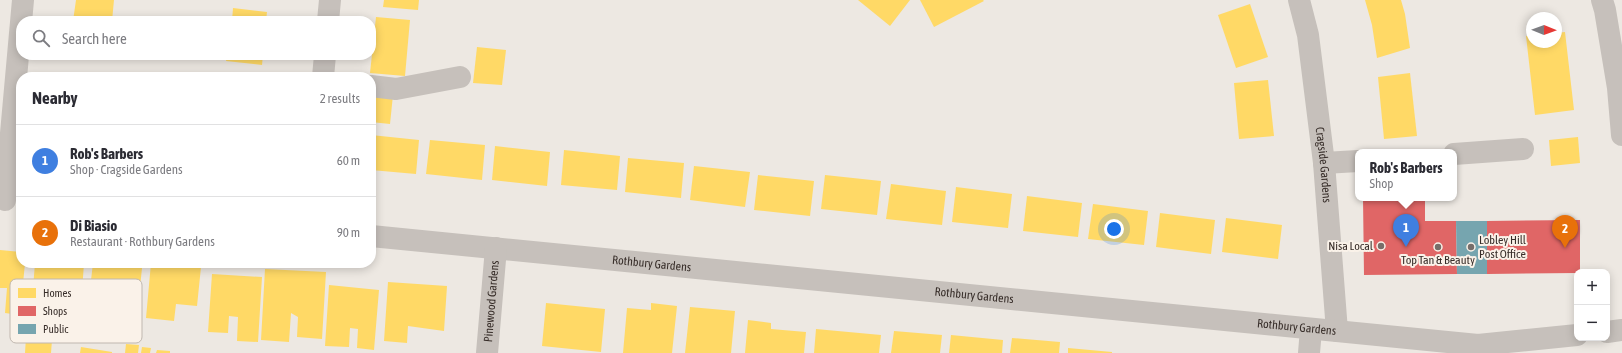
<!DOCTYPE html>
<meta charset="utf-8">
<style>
:root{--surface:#fff;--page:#f7f7f7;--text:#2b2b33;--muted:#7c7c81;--line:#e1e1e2;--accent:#0f766e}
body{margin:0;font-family:"Asap Condensed",sans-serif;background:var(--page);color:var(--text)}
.controls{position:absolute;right:12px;bottom:12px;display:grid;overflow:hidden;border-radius:8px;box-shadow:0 2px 10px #0003}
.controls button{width:36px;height:36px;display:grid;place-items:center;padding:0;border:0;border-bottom:1px solid var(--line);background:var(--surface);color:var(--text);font:20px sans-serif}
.compass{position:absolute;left:1526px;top:12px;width:36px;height:36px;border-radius:50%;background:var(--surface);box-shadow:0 2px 10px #0003;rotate:91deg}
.you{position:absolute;left:1114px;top:229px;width:14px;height:14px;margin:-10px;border:3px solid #fff;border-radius:50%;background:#1a73e8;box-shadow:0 0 0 6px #1a73e833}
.badge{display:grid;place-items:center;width:26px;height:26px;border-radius:50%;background:var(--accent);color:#fff;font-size:13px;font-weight:700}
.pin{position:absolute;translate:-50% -33px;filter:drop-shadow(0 1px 2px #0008)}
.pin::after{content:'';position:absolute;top:21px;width:14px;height:12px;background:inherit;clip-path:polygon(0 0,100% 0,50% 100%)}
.popup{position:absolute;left:1355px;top:149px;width:102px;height:52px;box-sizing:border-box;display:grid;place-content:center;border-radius:8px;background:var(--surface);filter:drop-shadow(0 1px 3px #0005);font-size:13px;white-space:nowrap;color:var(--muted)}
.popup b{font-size:15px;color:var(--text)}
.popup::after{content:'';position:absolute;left:50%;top:100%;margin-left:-8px;border:8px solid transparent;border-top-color:var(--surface)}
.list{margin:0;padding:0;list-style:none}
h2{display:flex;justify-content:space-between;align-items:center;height:52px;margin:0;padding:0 16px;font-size:17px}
h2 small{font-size:13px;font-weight:400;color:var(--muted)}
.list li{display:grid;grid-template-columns:26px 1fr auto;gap:12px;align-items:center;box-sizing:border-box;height:72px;padding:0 16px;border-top:1px solid var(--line)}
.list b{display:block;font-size:15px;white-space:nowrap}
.list p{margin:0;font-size:13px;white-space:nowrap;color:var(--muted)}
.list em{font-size:13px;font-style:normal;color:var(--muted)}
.icon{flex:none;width:22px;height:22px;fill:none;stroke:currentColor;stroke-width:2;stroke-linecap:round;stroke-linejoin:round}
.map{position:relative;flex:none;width:1622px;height:353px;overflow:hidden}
.search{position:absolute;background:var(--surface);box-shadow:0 2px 10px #0003;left:16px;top:16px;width:360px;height:44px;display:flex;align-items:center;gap:10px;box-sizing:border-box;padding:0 14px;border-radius:16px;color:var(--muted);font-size:15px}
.panel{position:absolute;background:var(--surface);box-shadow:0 2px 10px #0003;left:16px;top:72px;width:360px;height:196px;border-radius:16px}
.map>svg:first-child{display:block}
.homes{fill:#ffd966}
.shops{fill:#e06666}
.public{fill:#76a5af}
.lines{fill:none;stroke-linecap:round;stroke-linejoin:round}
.minor{stroke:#c6c0bb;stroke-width:22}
.poi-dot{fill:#776e6a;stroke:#faf2e9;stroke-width:1.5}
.labels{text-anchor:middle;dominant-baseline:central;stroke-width:4;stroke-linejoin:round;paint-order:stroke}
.street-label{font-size:12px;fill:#372d29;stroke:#faf2e9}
.poi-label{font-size:12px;fill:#372d29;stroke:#faf2e9;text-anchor:start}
.key{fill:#faf2e9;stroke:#c0b7af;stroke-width:1}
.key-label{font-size:11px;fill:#372d29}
</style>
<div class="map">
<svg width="1622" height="353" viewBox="0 0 1622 353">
<rect width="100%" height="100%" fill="#ede8e2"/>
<g class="homes">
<polygon points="76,0 114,0 112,21 73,21"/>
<polygon points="384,0 419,0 418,10 383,7"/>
<polygon points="858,0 910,0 890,26"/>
<polygon points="920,0 983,0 984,1 934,27"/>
<polygon points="1365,0 1401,0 1405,14 1410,48 1377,58 1372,25"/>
<polygon points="1250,4 1268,57 1236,68 1218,15"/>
<polygon points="233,8 267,12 266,21 232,21"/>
<polygon points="376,17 410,20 405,76 370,73"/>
<polygon points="1565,32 1574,110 1535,115 1526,36 1532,36 1532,42 1556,42 1556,33"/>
<polygon points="477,47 506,50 502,85 473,83"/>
<polygon points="227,55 263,55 262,65 226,61"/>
<polygon points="1410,73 1417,136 1384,139 1378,77"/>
<polygon points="1268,80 1274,136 1239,139 1234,83"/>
<polygon points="371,92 393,95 390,124 371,122"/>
<polygon points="371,135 419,140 416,174 371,170"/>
<polygon points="1578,137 1580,163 1551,166 1549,140"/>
<polygon points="430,140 485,145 482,180 426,174"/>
<polygon points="495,146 550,152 547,186 492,180"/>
<polygon points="564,150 620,156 617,190 561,185"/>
<polygon points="628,158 684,163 681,198 625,192"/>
<polygon points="694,166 750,172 745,207 690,200"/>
<polygon points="758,175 814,181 810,216 754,210"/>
<polygon points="825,175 881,181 877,215 821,209"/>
<polygon points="891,184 946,191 942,225 886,219"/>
<polygon points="956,187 1012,194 1008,228 952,222"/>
<polygon points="1027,196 1082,203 1078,237 1023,231"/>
<polygon points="1093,204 1148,211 1144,245 1088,239"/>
<polygon points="1160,213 1215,220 1211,254 1156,247"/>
<polygon points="1226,218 1282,225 1278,259 1222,252"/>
<polygon points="0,250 21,252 21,263 25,263 20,315 5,313 7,288 0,288"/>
<polygon points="35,263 84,263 81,306 56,304 58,287 55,287 53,303 48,306 38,304 32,301"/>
<polygon points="93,263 142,268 136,327 114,325 117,304 113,304 111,318 87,315"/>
<polygon points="151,263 201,267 197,306 176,304 174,321 146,318"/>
<polygon points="265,269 326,272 322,339 297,337 298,317 291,313 289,342 261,340"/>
<polygon points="212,274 262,277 258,342 237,341 238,317 229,316 228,333 208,332"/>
<polygon points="388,282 447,286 444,331 408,326 407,343 384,341"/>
<polygon points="329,285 379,290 374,350 357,348 358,329 350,328 349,347 325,346"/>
<polygon points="546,303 605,309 601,352 542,346"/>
<polygon points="651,303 677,306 672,353 623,353 627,308 651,310"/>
<polygon points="690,307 735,311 731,353 685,353"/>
<polygon points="748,320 771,323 771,329 806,332 804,353 745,353"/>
<polygon points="816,329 881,335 879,353 814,353"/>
<polygon points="894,331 942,335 940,353 891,353"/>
<polygon points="951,335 1003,340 1002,353 949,353"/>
<polygon points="26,337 52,340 51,353 25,353"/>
<polygon points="1012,338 1060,342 1059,353 1010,353"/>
<polygon points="126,344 139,345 138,353 125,353"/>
<polygon points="81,347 112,352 112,353 80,353"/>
<polygon points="142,347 151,348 150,353 141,353"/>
<polygon points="1068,348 1112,352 1112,353 1068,353"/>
<polygon points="157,350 170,351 170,353 156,353"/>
</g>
<g class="shops">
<polygon points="1363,198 1425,198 1425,221 1456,221 1457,274 1364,275"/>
<polygon points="1580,220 1580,272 1577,272 1577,273 1487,274 1487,221"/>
</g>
<polygon class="public" points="1456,221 1487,221 1487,274 1457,274"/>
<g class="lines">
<g class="minor">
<path id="s1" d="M1299,0L1308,35L1324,163L1337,331"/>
<polyline points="1602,0 1605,10 1618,88 1622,135"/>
<polyline points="328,21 330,0"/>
<polyline points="323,77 325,55"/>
<polyline points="371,86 396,89 460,77"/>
<polyline points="1454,154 1523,149"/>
<polyline points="1324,163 1358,161"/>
<polyline points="5,200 23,0"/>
<path id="s2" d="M371,236L1478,345L1577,335"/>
<polyline points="1607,332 1622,330"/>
<path id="s3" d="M487,353L496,248"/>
<polyline points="1309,353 1311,329"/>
</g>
</g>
<g class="poi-dot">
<circle cx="1381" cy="246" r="4"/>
<circle cx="1438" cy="247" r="4"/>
<circle cx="1471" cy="247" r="4"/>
</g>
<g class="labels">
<g class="street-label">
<text stroke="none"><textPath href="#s1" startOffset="167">Cragside Gardens</textPath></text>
<text stroke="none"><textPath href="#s2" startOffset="282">Rothbury Gardens</textPath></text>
<text stroke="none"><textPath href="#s2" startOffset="606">Rothbury Gardens</textPath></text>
<text stroke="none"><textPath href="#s3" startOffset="52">Pinewood Gardens</textPath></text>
<text stroke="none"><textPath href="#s2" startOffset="930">Rothbury Gardens</textPath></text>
</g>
<g class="poi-label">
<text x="1479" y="240">Lobley Hill<tspan x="1479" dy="14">Post Office</tspan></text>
<text x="1373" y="246" text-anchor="end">Nisa Local</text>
<text x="1438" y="260" text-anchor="middle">Top Tan &amp; Beauty</text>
</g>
</g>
<rect x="10" y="279" width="132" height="64" rx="6" class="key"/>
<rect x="18" y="288" width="18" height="10" fill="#ffd966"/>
<rect x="18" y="306" width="18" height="10" fill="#e06666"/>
<rect x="18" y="324" width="18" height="10" fill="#76a5af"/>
<g class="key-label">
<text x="43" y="297">Homes</text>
<text x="43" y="315">Shops</text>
<text x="43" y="333">Public</text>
</g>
</svg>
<div class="controls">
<button>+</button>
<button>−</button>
</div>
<svg class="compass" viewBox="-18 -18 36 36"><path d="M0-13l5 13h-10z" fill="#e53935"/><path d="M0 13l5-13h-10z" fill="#7c7c81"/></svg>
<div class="you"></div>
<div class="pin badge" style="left:1406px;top:247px;background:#3f7fe0">1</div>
<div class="popup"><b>Rob's Barbers</b>Shop</div>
<div class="pin badge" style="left:1565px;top:248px;background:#e8710a">2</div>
<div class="search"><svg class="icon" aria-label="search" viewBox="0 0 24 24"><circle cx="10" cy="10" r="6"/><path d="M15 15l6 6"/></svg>Search here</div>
<section class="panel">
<h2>Nearby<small>2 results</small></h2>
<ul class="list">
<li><span class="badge" style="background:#3f7fe0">1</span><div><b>Rob's Barbers</b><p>Shop · Cragside Gardens</p></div><em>60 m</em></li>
<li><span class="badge" style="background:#e8710a">2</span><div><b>Di Biasio</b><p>Restaurant · Rothbury Gardens</p></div><em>90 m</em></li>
</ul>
</section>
</div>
